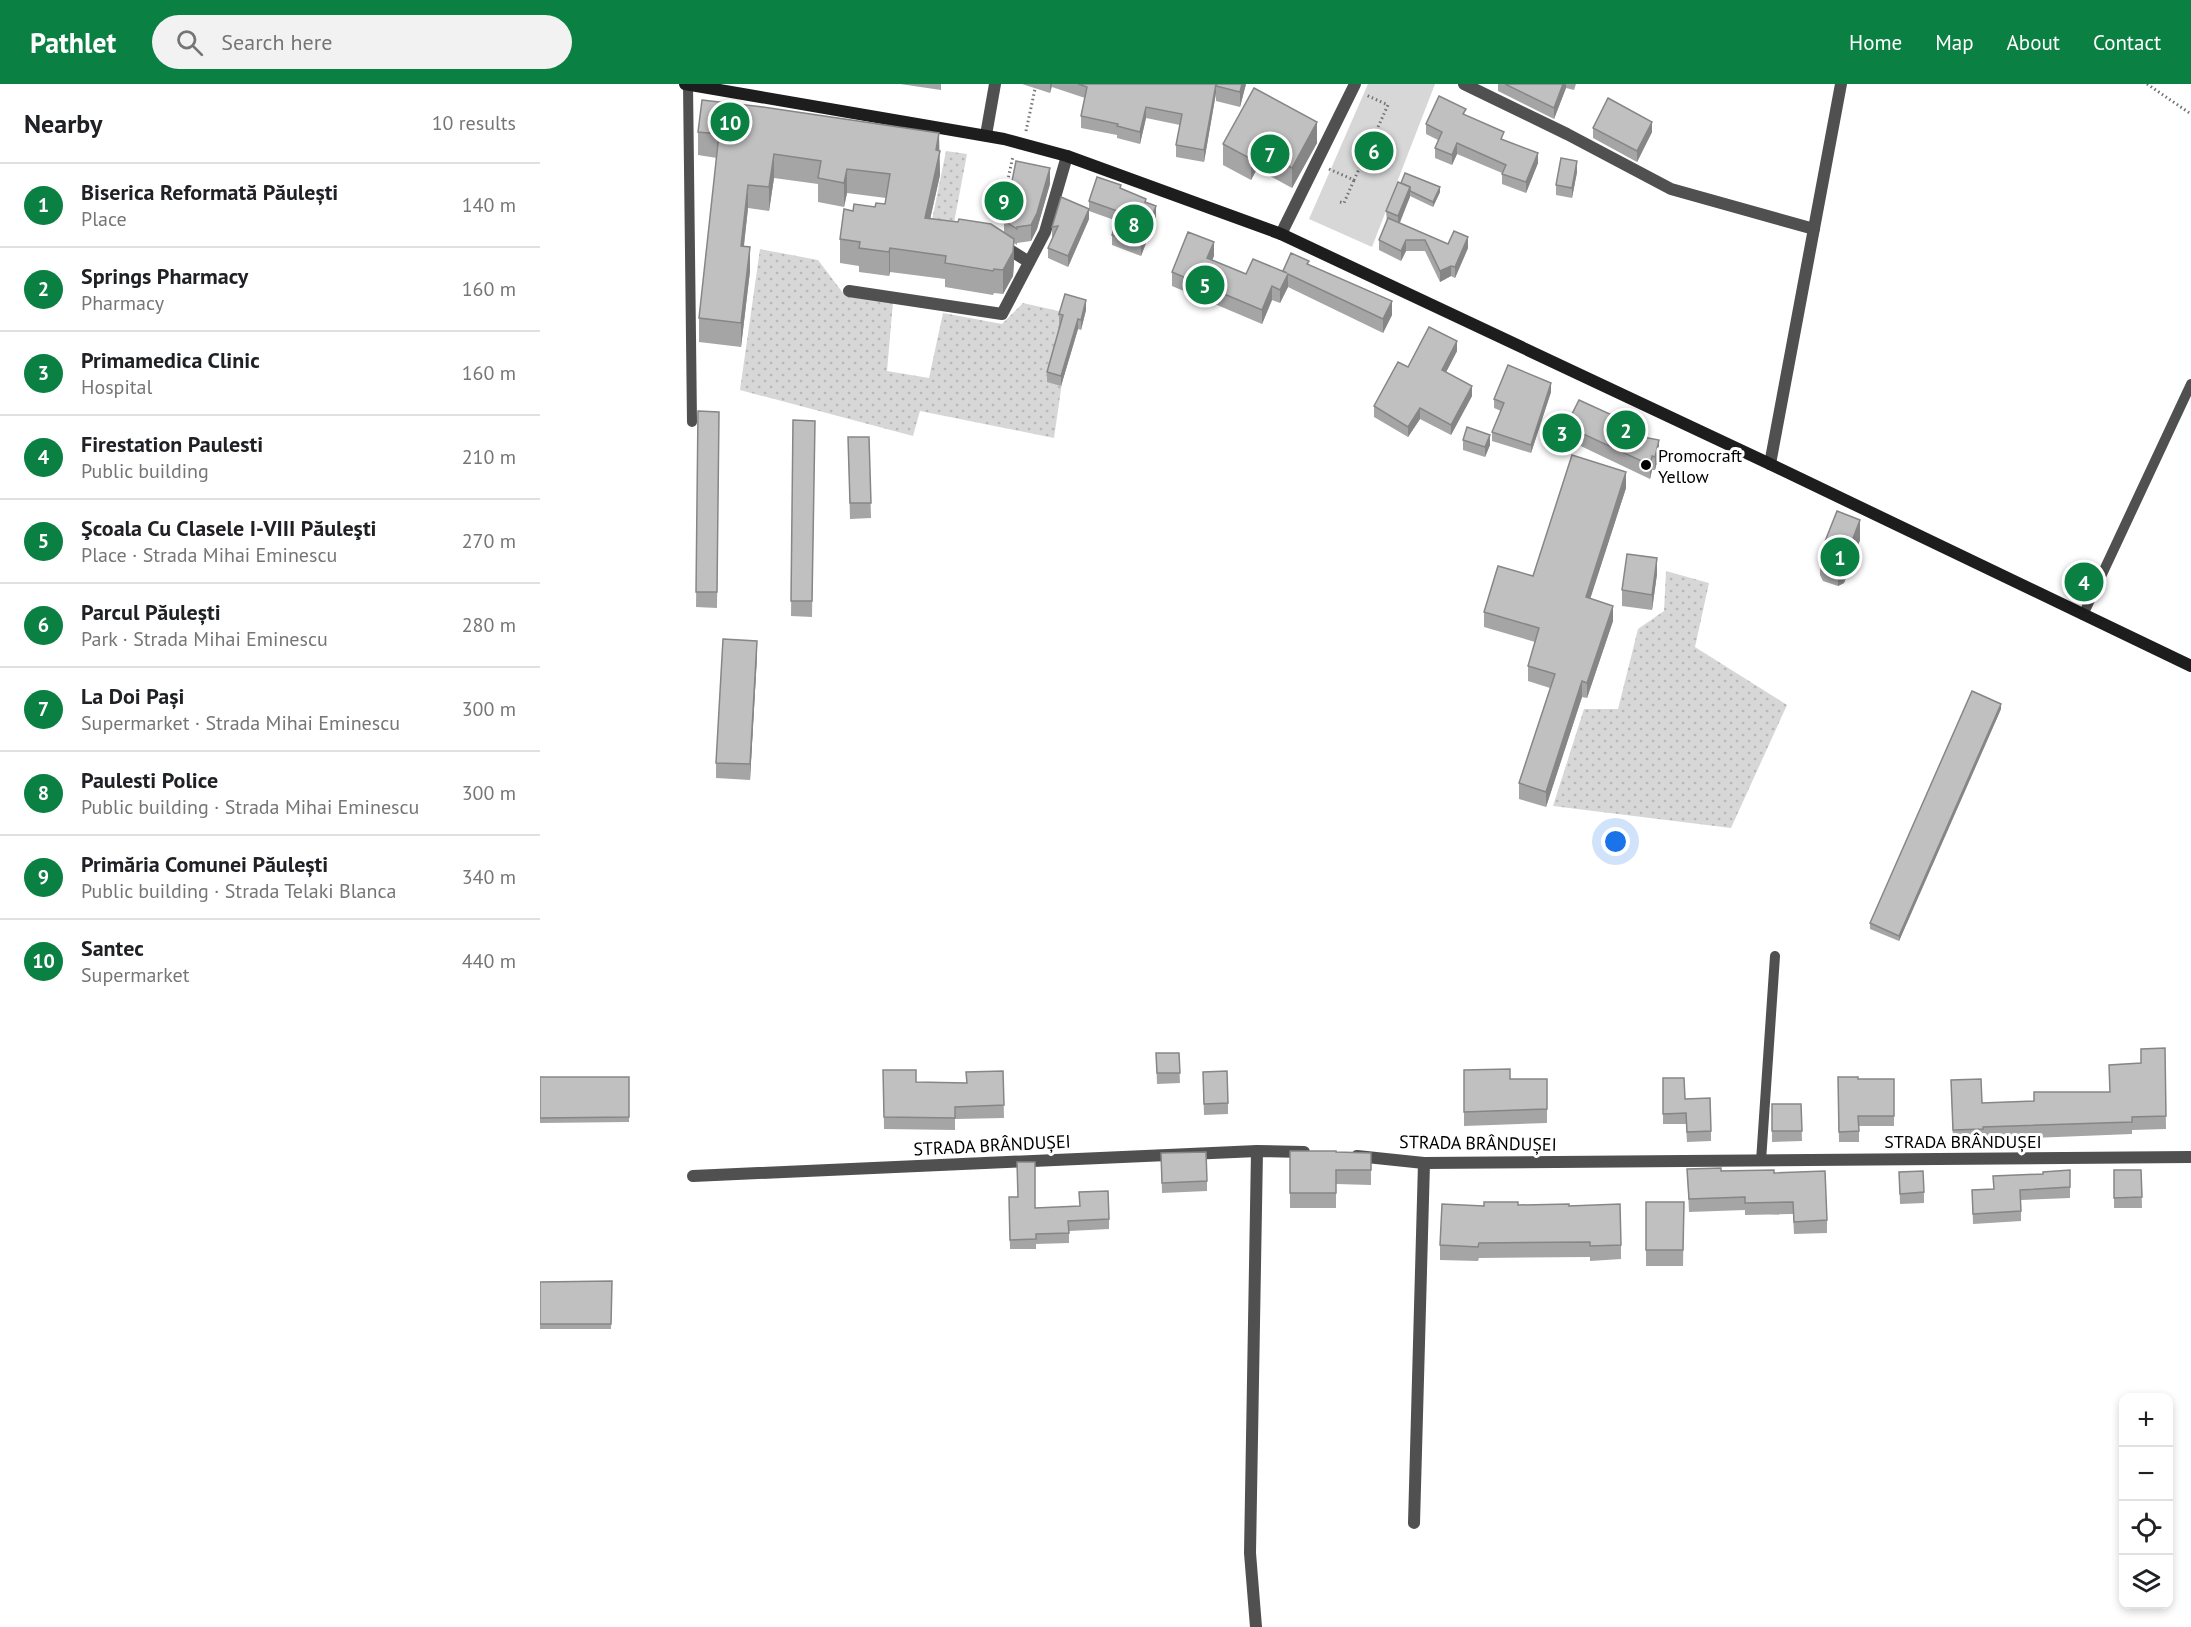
<!DOCTYPE html>
<meta charset="utf-8">
<style>
:root{--surface:#fff;--page:#f2f2f2;--text:#202124;--muted:#757577;--line:#e0e0e0;--accent:#0b8043}
body{margin:0;font-family:"PT Sans",sans-serif;background:var(--page);color:var(--text)}
.controls{position:absolute;right:18px;bottom:18px;display:grid;overflow:hidden;border-radius:12px;box-shadow:0 3px 9px #0003}
.controls button{width:54px;height:54px;display:grid;place-items:center;padding:0;border:0;border-bottom:2px solid var(--line);background:var(--surface);color:var(--text);font:30px sans-serif}
.you{position:absolute;left:1076px;top:758px;width:21px;height:21px;margin:-15px;border:4px solid #fff;border-radius:50%;background:#1a73e8;box-shadow:0 0 0 9px #1a73e833}
.badge{display:grid;place-items:center;width:39px;height:39px;border-radius:50%;background:var(--accent);color:#fff;font-size:20px;font-weight:700}
.pin{position:absolute;translate:-50% -50%;border:3px solid #fff;box-shadow:0 2px 6px #0006}
.list{margin:0;padding:0;list-style:none}
h2{display:flex;justify-content:space-between;align-items:center;height:78px;margin:0;padding:0 24px;font-size:26px}
h2 small{font-size:20px;font-weight:400;color:var(--muted)}
.list li{display:grid;grid-template-columns:39px 1fr auto;gap:18px;align-items:center;box-sizing:border-box;height:84px;padding:0 24px;border-top:2px solid var(--line)}
.list b{display:block;font-size:22px;white-space:nowrap}
.list p{margin:0;font-size:20px;white-space:nowrap;color:var(--muted)}
.list em{font-size:20px;font-style:normal;color:var(--muted)}
.icon{flex:none;width:33px;height:33px;fill:none;stroke:currentColor;stroke-width:2;stroke-linecap:round;stroke-linejoin:round}
.map{position:relative;flex:none;width:1651px;height:1543px;overflow:hidden}
header{display:flex;align-items:center;gap:36px;box-sizing:border-box;height:84px;padding:0 30px;background:var(--accent);color:#fff}
header strong{font-size:28px}
nav{display:flex;gap:33px;margin-inline-start:auto;font-size:21px}
.search{width:420px;height:54px;background:var(--page);display:flex;align-items:center;gap:15px;box-sizing:border-box;padding:0 21px;border-radius:33px;color:var(--muted);font-size:22px}
main{display:flex}
aside{flex:1;background:var(--surface)}
.map>svg:first-child{display:block}
.grass{fill:url(#grass-dots)}
.park{fill:#d7d7d7}
.lines{fill:none;stroke-linecap:round;stroke-linejoin:round}
.path{stroke:#727272;stroke-width:3;stroke-dasharray:1.5 3;stroke-linecap:butt}
.lane{stroke:#505050;stroke-width:10}
.street{stroke:#505050;stroke-width:12}
.secondary{stroke:#1d1d1d;stroke-width:12}
.wall{fill:#a5a5a5}
.shaded-wall{fill:#868686}
.building{fill:#c0c0c0;stroke:#868686;stroke-width:1.5}
.poi-dot{fill:#000;stroke:#fff;stroke-width:2}
.labels{text-anchor:middle;dominant-baseline:central;stroke-width:6;stroke-linejoin:round;paint-order:stroke}
.poi-label{font-size:18px;fill:#000;stroke:#fff;text-anchor:start}
.street-label{font-size:18px;fill:#000;stroke:#fff}
</style>
<header>
<strong>Pathlet</strong>
<div class="search"><svg class="icon" aria-label="search" viewBox="0 0 24 24"><circle cx="10" cy="10" r="6"/><path d="M15 15l6 6"/></svg>Search here</div>
<nav><a>Home</a><a>Map</a><a>About</a><a>Contact</a></nav>
</header>
<main>
<aside>
<h2>Nearby<small>10 results</small></h2>
<ul class="list">
<li><span class="badge">1</span><div><b>Biserica Reformată Păulești</b><p>Place</p></div><em>140 m</em></li>
<li><span class="badge">2</span><div><b>Springs Pharmacy</b><p>Pharmacy</p></div><em>160 m</em></li>
<li><span class="badge">3</span><div><b>Primamedica Clinic</b><p>Hospital</p></div><em>160 m</em></li>
<li><span class="badge">4</span><div><b>Firestation Paulesti</b><p>Public building</p></div><em>210 m</em></li>
<li><span class="badge">5</span><div><b>Şcoala Cu Clasele I-VIII Păuleşti</b><p>Place · Strada Mihai Eminescu</p></div><em>270 m</em></li>
<li><span class="badge">6</span><div><b>Parcul Păulești</b><p>Park · Strada Mihai Eminescu</p></div><em>280 m</em></li>
<li><span class="badge">7</span><div><b>La Doi Pași</b><p>Supermarket · Strada Mihai Eminescu</p></div><em>300 m</em></li>
<li><span class="badge">8</span><div><b>Paulesti Police</b><p>Public building · Strada Mihai Eminescu</p></div><em>300 m</em></li>
<li><span class="badge">9</span><div><b>Primăria Comunei Păulești</b><p>Public building · Strada Telaki Blanca</p></div><em>340 m</em></li>
<li><span class="badge">10</span><div><b>Santec</b><p>Supermarket</p></div><em>440 m</em></li>
</ul>
</aside>
<div class="map">
<svg width="1651" height="1543" viewBox="0 0 1651 1543">
<defs>
<pattern id="grass-dots" width="8" height="8" patternUnits="userSpaceOnUse" patternTransform="scale(1.5)"><rect width="8" height="8" fill="#d7d7d7"/><path d="M2 2h.1M6 6h.1" fill="none" stroke="#b7b7b7" stroke-width="1.8" stroke-linecap="round"/></pattern>
</defs>
<rect width="100%" height="100%" fill="#fff"/>
<g class="grass">
<polygon points="406,67 427,70 413,144 391,141"/>
<polygon points="220,165 278,176 303,209 353,218 347,287 389,294 403,229 462,240 483,219 523,228 530,243 514,354 380,327 373,352 200,306"/>
<polygon points="1126,487 1169,499 1155,563 1247,621 1191,744 1013,722 1044,625 1078,625 1098,545 1124,527"/>
</g>
<polygon class="park" points="828,0 895,0 832,163 769,135"/>
<g class="lines">
<g class="path">
<polyline points="1607,0 1651,30"/>
<polyline points="486,47 495,5"/>
<polyline points="789,85 814,96 848,21 826,11"/>
<polyline points="471,111 465,109 473,72"/>
<polyline points="800,118 804,119 814,96"/>
</g>
<g class="lane">
<polyline points="148,0 152,338"/>
<polyline points="1543,531 1651,300"/>
<polyline points="1221,1077 1235,872"/>
</g>
<g class="street">
<polyline points="924,0 1027,50 1131,105 1274,145"/>
<polyline points="446,51 455,0"/>
<polyline points="741,150 815,0"/>
<polyline points="462,161 489,178"/>
<polyline points="309,207 462,230 505,148 527,72"/>
<polyline points="1230,380 1301,0"/>
<polyline points="817,1072 884,1079 1651,1073"/>
<polyline points="153,1092 717,1067 764,1068"/>
<polyline points="874,1439 884,1079"/>
<polyline points="716,1543 710,1469 717,1067"/>
</g>
<polyline class="secondary" points="145,0 464,55 527,72 741,150 1230,380 1651,582"/>
</g>
<g class="wall">
<polygon points="360,0 401,0 401,6"/>
<polygon points="482,0 706,0 700,23 676,17 676,9 664,78 636,73 636,61 640,41 606,34 600,60 577,54 577,51 541,44 541,32 545,14 512,3 510,9"/>
<polygon points="958,0 1036,0 1034,6 1026,4 1014,35 958,7"/>
<polygon points="926,32 998,79 986,109 962,100 962,89 917,70 912,81 895,74 895,64 898,56 886,50 886,40"/>
<polygon points="1053,44 1112,48 1097,78 1053,54"/>
<polygon points="158,48 399,67 400,91 390,135 464,148 464,137 510,100 497,145 491,157 477,159 477,161 474,159 474,179 473,192 463,210 454,209 453,211 405,203 405,195 350,188 349,192 319,188 319,182 300,179 300,155 313,127 335,123 345,120 346,114 307,109 304,123 278,118 278,100 234,94 229,127 208,124 204,162 210,187 201,263 159,258 159,234 177,74 158,71"/>
<polygon points="777,59 752,104 717,85 711,96 683,81 683,60"/>
<polygon points="1037,88 1032,114 1016,111 1016,101"/>
<polygon points="858,98 900,108 893,123 870,112 860,139 908,160 928,164 915,194 911,192 900,198 885,167 866,167 861,177 839,166 839,156 847,138 846,127"/>
<polygon points="581,105 606,119 616,133 601,172 572,161 572,151 577,137 549,127 549,135 528,183 508,174 508,164 513,153 512,153 512,143 549,125 549,117"/>
<polygon points="674,172 672,176 706,190 743,187 769,181 852,231 843,249 748,203 740,219 732,216 722,240 632,202 632,188"/>
<polygon points="546,226 541,246 538,245 521,302 507,298 507,288 521,241 519,241 519,230"/>
<polygon points="917,267 906,288 932,312 911,351 880,335 868,353 834,333 834,322 868,283"/>
<polygon points="1011,308 991,369 952,357 952,348 961,327 954,324 954,315"/>
<polygon points="158,327 179,328 177,524 156,523"/>
<polygon points="253,336 275,337 272,533 251,532"/>
<polygon points="1026,342 1083,349 1119,370 1115,386 1112,386 1110,395 1026,355"/>
<polygon points="308,353 329,353 331,434 310,435"/>
<polygon points="923,356 950,361 945,373 923,366"/>
<polygon points="1086,404 1050,514 1073,537 1047,614 1042,613 1006,723 979,715 979,699 1010,604 988,597 988,582 995,558 944,543 944,528 993,492"/>
<polygon points="1320,456 1304,499 1298,502 1283,497 1280,491 1280,470"/>
<polygon points="1117,490 1112,526 1082,522 1082,506"/>
<polygon points="217,572 210,696 176,694 176,679"/>
<polygon points="1461,625 1359,857 1330,845 1330,839"/>
<polygon points="1625,964 1626,1045 1592,1046 1592,1050 1443,1056 1443,1058 1413,1059 1411,996 1442,1019 1494,1017 1570,1008 1569,981 1601,979"/>
<polygon points="616,969 639,969 640,999 617,1000"/>
<polygon points="343,986 376,998 426,999 463,987 464,1034 415,1035 415,1046 344,1045"/>
<polygon points="924,986 1007,1025 1007,1039 924,1042"/>
<polygon points="0,993 89,993 89,1038 0,1039"/>
<polygon points="1298,993 1318,995 1354,995 1354,1042 1319,1042 1319,1058 1299,1058"/>
<polygon points="1123,994 1145,1015 1171,1047 1171,1057 1147,1058 1146,1040 1123,1040"/>
<polygon points="663,998 688,1019 688,1030 664,1031"/>
<polygon points="1232,1020 1261,1020 1262,1057 1232,1058"/>
<polygon points="750,1067 831,1069 831,1101 796,1100 796,1124 750,1124"/>
<polygon points="621,1069 667,1097 667,1107 622,1109"/>
<polygon points="1147,1085 1234,1089 1287,1136 1287,1149 1254,1150 1253,1130 1205,1131 1205,1126 1149,1128"/>
<polygon points="1574,1086 1601,1086 1602,1124 1574,1124"/>
<polygon points="1359,1088 1384,1108 1384,1119 1360,1120"/>
<polygon points="1530,1103 1530,1114 1481,1116 1481,1137 1433,1140 1432,1106"/>
<polygon points="469,1113 495,1124 569,1135 569,1145 529,1147 529,1159 496,1160 496,1165 470,1165"/>
<polygon points="1106,1118 1144,1118 1143,1182 1106,1182"/>
<polygon points="978,1121 1029,1122 1081,1161 1081,1175 1050,1177 1050,1173 939,1174 938,1177 900,1176 900,1161 944,1122"/>
<polygon points="72,1197 71,1245 0,1245 0,1198"/>
</g>
<g class="shaded-wall">
<polygon points="510,0 512,0 510,9"/>
<polygon points="676,0 676,9 664,78 664,66"/>
<polygon points="702,0 706,0 700,23 700,8"/>
<polygon points="1023,0 1026,0 1026,4 1014,35 1014,24"/>
<polygon points="606,23 606,34 600,60 600,48"/>
<polygon points="777,38 777,59 752,104 752,84"/>
<polygon points="1112,38 1112,48 1097,78 1097,67"/>
<polygon points="399,49 400,91 385,158 385,134"/>
<polygon points="917,59 917,70 912,81 912,71"/>
<polygon points="717,65 717,85 711,96 711,75"/>
<polygon points="998,69 998,79 986,109 986,98"/>
<polygon points="234,70 234,94 229,127 229,103"/>
<polygon points="1037,77 1037,88 1032,114 1032,104"/>
<polygon points="510,84 510,100 497,145 491,157 491,141"/>
<polygon points="307,85 307,109 304,123 304,99"/>
<polygon points="208,101 208,124 201,186 201,162"/>
<polygon points="870,103 870,113 858,142 858,132"/>
<polygon points="900,103 900,108 893,123 893,118"/>
<polygon points="616,122 616,133 601,172 601,161"/>
<polygon points="549,125 549,135 528,183 528,172"/>
<polygon points="928,153 928,164 915,194 915,183"/>
<polygon points="474,155 474,179 473,192 463,210 463,186"/>
<polygon points="866,156 866,167 861,177 861,167"/>
<polygon points="674,158 674,172 667,188 667,174"/>
<polygon points="210,163 210,187 201,263 201,239"/>
<polygon points="350,164 350,188 349,192 349,168"/>
<polygon points="911,182 911,192 900,198 900,187"/>
<polygon points="748,190 748,203 740,219 740,206"/>
<polygon points="732,202 732,216 722,240 722,226"/>
<polygon points="546,216 546,226 541,246 541,236"/>
<polygon points="852,217 852,231 843,249 843,235"/>
<polygon points="538,235 538,245 521,302 521,292"/>
<polygon points="917,257 917,267 902,296 902,286"/>
<polygon points="1011,299 1011,308 991,369 991,361"/>
<polygon points="932,302 932,312 911,351 911,341"/>
<polygon points="880,324 880,335 868,353 868,343"/>
<polygon points="1083,336 1083,350 1077,348"/>
<polygon points="950,351 950,361 945,373 945,363"/>
<polygon points="1119,356 1119,370 1115,386 1115,373"/>
<polygon points="1112,372 1112,386 1110,395 1110,381"/>
<polygon points="1086,388 1086,404 1046,528 1046,513"/>
<polygon points="1320,436 1320,456 1304,499 1298,502 1298,482"/>
<polygon points="1117,474 1117,490 1112,526 1112,511"/>
<polygon points="1073,522 1073,537 1047,614 1047,599"/>
<polygon points="217,557 217,572 210,696 210,680"/>
<polygon points="1042,597 1042,613 1006,723 1006,708"/>
<polygon points="1461,620 1461,625 1359,857 1359,852"/>
</g>
<g class="building">
<polygon points="538,0 676,0 664,66 636,61 642,30 606,23 600,48 577,42 578,40 541,32 547,3"/>
<polygon points="677,0 702,0 700,8 676,2"/>
<polygon points="965,0 1023,0 1014,24"/>
<polygon points="714,4 777,38 752,84 717,65 711,75 683,60"/>
<polygon points="899,12 926,25 923,30 964,48 961,55 998,69 986,98 962,90 966,81 917,59 912,71 895,64 902,48 886,40"/>
<polygon points="1068,14 1112,38 1097,67 1053,44"/>
<polygon points="162,16 223,23 399,49 396,66 400,67 385,134 418,138 419,135 451,140 474,155 473,168 463,186 454,185 453,187 405,179 406,172 350,164 349,168 319,164 320,158 300,155 304,125 313,127 314,120 335,123 336,119 345,120 350,90 307,85 304,99 278,94 281,77 234,70 229,103 208,101 201,162 210,163 201,239 159,234 179,50 158,48"/>
<polygon points="1021,74 1037,77 1032,104 1016,101"/>
<polygon points="476,77 510,84 497,129 491,141 477,143 477,145 464,137"/>
<polygon points="865,89 900,103 893,118 870,107 870,103 861,99"/>
<polygon points="557,93 581,101 580,104 606,115 605,118 616,122 601,161 572,151 580,128 549,117"/>
<polygon points="858,98 870,103 858,132 846,127"/>
<polygon points="521,113 549,125 528,172 508,164 518,142 512,143"/>
<polygon points="848,134 908,160 914,147 928,153 915,183 911,182 900,187 885,156 866,156 861,167 839,156"/>
<polygon points="648,148 674,158 667,174 706,190 713,175 747,189 743,187 751,169 769,177 767,180 852,217 843,235 748,190 740,206 732,202 722,226 632,188"/>
<polygon points="525,210 546,216 541,236 538,235 521,292 507,288 523,231 519,230"/>
<polygon points="889,243 917,257 902,286 932,302 911,341 880,324 868,343 834,322 858,278 868,283"/>
<polygon points="968,281 1011,299 991,361 952,348 964,319 954,315"/>
<polygon points="1039,316 1083,336 1077,348 1119,356 1115,373 1112,372 1110,381 1026,342"/>
<polygon points="158,327 179,328 177,508 156,508"/>
<polygon points="253,336 275,337 272,517 251,517"/>
<polygon points="927,343 950,351 945,363 923,356"/>
<polygon points="308,353 329,353 331,419 310,419"/>
<polygon points="1032,371 1086,388 1046,513 1073,522 1047,599 1042,597 1006,708 979,699 1015,590 988,582 999,544 944,528 958,482 993,492"/>
<polygon points="1297,427 1320,436 1304,478 1298,482 1283,477 1280,470"/>
<polygon points="1087,470 1117,474 1112,511 1082,506"/>
<polygon points="183,555 217,557 210,680 176,679"/>
<polygon points="1432,607 1461,620 1359,852 1330,839"/>
<polygon points="1625,964 1626,1032 1592,1033 1592,1038 1443,1043 1443,1045 1413,1046 1411,996 1441,995 1442,1019 1494,1017 1494,1008 1570,1008 1569,981 1601,979 1601,965"/>
<polygon points="616,969 639,969 640,989 617,989"/>
<polygon points="970,985 970,995 1007,995 1007,1025 924,1028 924,986"/>
<polygon points="343,986 376,986 376,998 427,999 426,988 463,987 464,1021 415,1023 415,1034 344,1033"/>
<polygon points="687,987 688,1019 664,1020 663,988"/>
<polygon points="0,993 89,993 89,1033 0,1034"/>
<polygon points="1298,993 1318,993 1318,995 1354,995 1354,1032 1318,1032 1319,1047 1299,1048"/>
<polygon points="1123,994 1144,994 1145,1015 1170,1014 1171,1047 1147,1048 1146,1029 1123,1030"/>
<polygon points="1232,1020 1261,1020 1262,1047 1232,1047"/>
<polygon points="750,1067 796,1067 796,1068 831,1069 831,1086 796,1086 796,1109 750,1109"/>
<polygon points="666,1068 667,1097 622,1099 621,1069"/>
<polygon points="477,1078 495,1078 495,1124 540,1122 539,1108 568,1107 569,1135 528,1137 529,1149 496,1150 496,1155 470,1156 469,1113 478,1113"/>
<polygon points="1181,1084 1181,1087 1234,1086 1234,1089 1285,1087 1287,1136 1254,1138 1253,1118 1205,1119 1205,1113 1149,1115 1147,1085"/>
<polygon points="1530,1086 1530,1103 1480,1106 1481,1127 1433,1130 1432,1106 1454,1105 1453,1092 1503,1090 1503,1088"/>
<polygon points="1574,1086 1601,1086 1602,1113 1574,1114"/>
<polygon points="1383,1087 1384,1108 1360,1110 1359,1088"/>
<polygon points="944,1118 978,1118 978,1121 1029,1120 1029,1122 1080,1120 1081,1161 1050,1162 1050,1158 939,1159 938,1163 900,1161 902,1120 944,1122"/>
<polygon points="1106,1118 1144,1118 1143,1166 1106,1166"/>
<polygon points="72,1197 71,1240 0,1240 0,1198"/>
</g>
<circle class="poi-dot" cx="1106" cy="381" r="6"/>
<g class="labels">
<g class="poi-label">
<text x="1118" y="371">Promocraft<tspan x="1118" dy="21">Yellow</tspan></text>
</g>
<g class="street-label">
<text x="1423" y="1057">STRADA BRÂNDUȘEI</text>
<text transform="translate(938 1059) rotate(1)">STRADA BRÂNDUȘEI</text>
<text transform="translate(452 1061) rotate(-3)">STRADA BRÂNDUȘEI</text>
</g>
</g>
</svg>
<div class="controls">
<button>+</button>
<button>−</button>
<button><svg class="icon" aria-label="locate" viewBox="0 0 24 24"><circle cx="12" cy="12" r="6"/><path d="M12 2v4M12 18v4M2 12h4M18 12h4"/></svg></button>
<button><svg class="icon" aria-label="layers" viewBox="0 0 24 24"><path d="M12 4l9 5-9 5-9-5zM3 14l9 5 9-5"/></svg></button>
</div>
<div class="you"></div>
<div class="pin badge" style="left:1300px;top:473px">1</div>
<div class="pin badge" style="left:1086px;top:346px">2</div>
<div class="pin badge" style="left:1022px;top:349px">3</div>
<div class="pin badge" style="left:1544px;top:498px">4</div>
<div class="pin badge" style="left:665px;top:201px">5</div>
<div class="pin badge" style="left:834px;top:67px">6</div>
<div class="pin badge" style="left:730px;top:70px">7</div>
<div class="pin badge" style="left:594px;top:140px">8</div>
<div class="pin badge" style="left:464px;top:117px">9</div>
<div class="pin badge" style="left:190px;top:38px">10</div>
</div>
</main>
